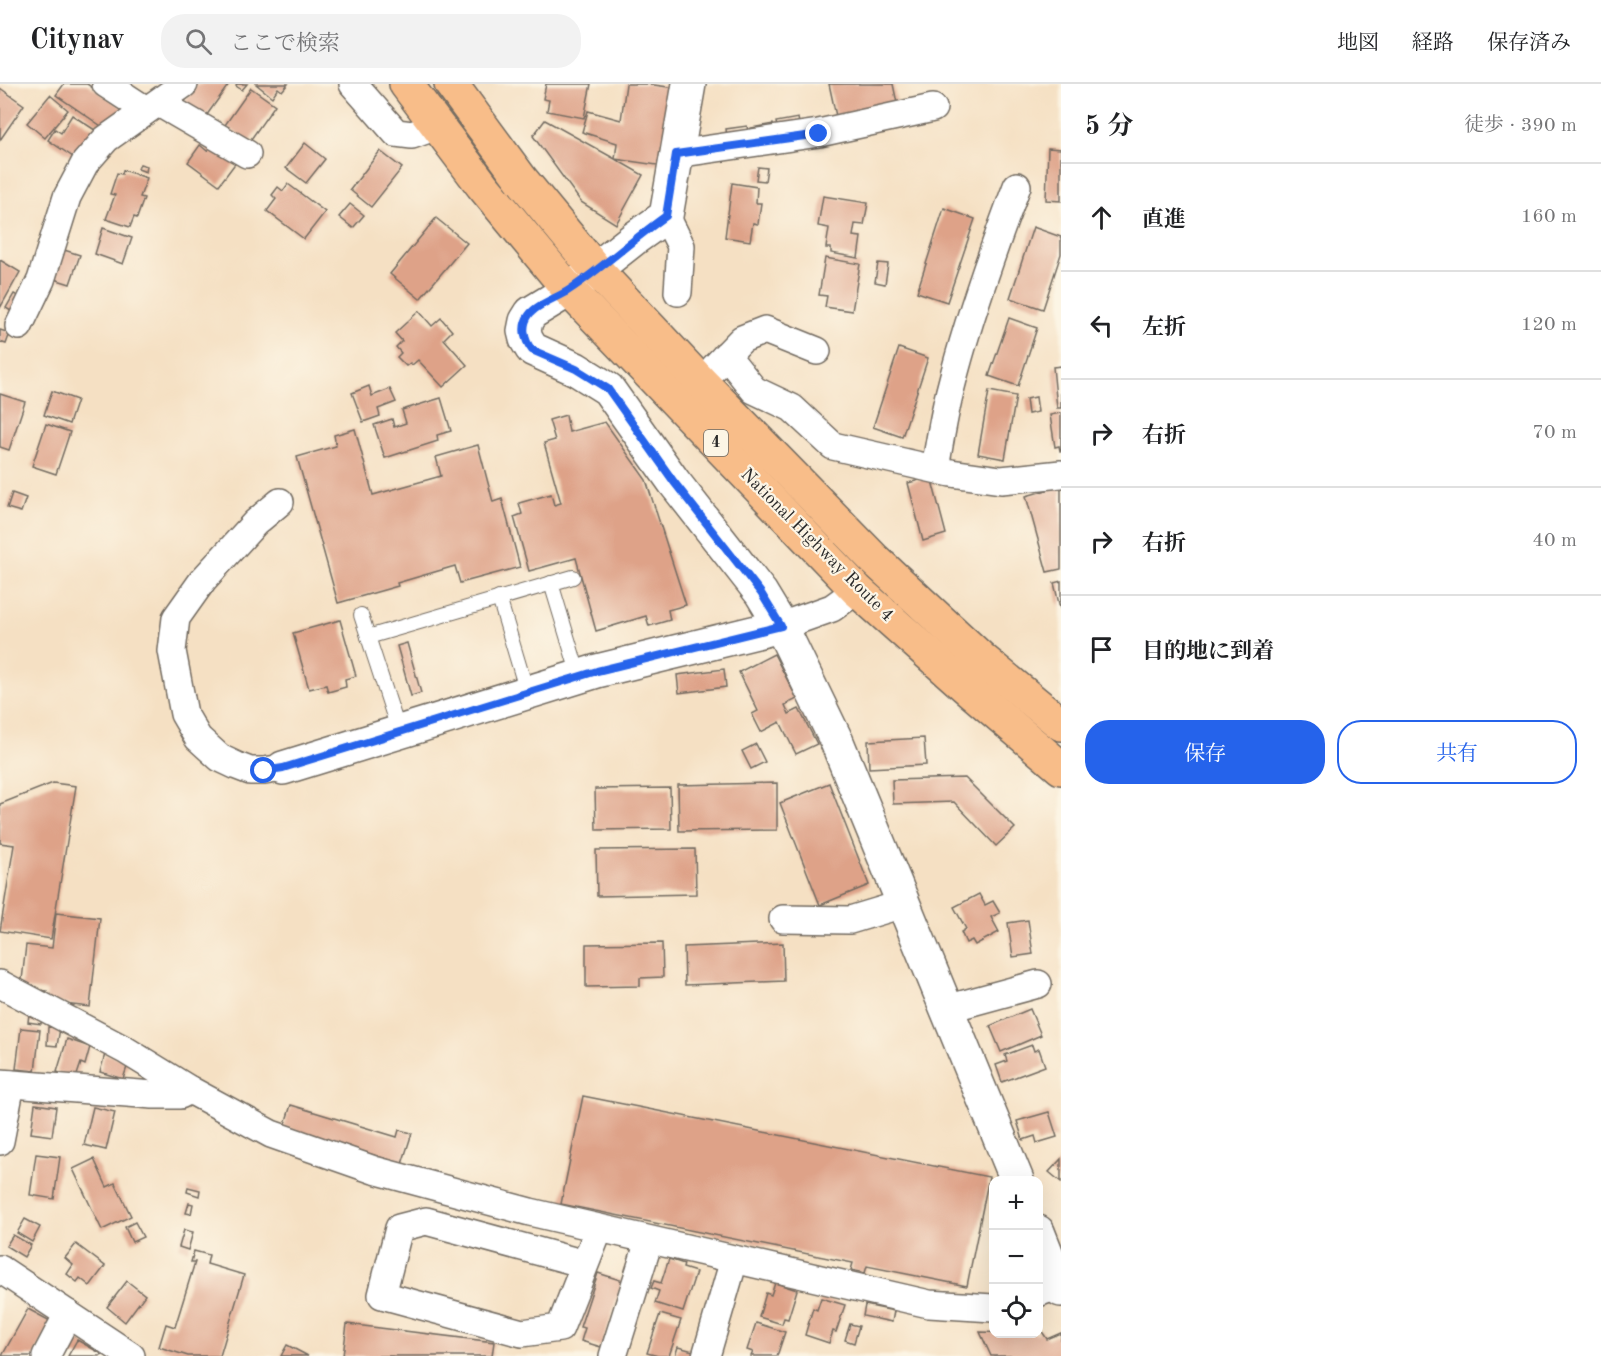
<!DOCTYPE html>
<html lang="ja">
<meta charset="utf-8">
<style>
:root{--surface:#fff;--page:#f2f2f2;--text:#202124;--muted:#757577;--line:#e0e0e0;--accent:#2563eb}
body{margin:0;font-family:"Old Standard TT","Noto Serif JP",serif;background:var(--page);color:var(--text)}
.controls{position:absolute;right:18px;bottom:18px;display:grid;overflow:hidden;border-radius:12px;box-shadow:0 6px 24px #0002}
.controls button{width:54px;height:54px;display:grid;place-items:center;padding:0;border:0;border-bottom:2px solid var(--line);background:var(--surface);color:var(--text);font:30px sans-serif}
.stop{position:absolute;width:18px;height:18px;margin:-14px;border:4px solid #2563eb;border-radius:50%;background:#fff}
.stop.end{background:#2563eb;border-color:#fff;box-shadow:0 2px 6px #0008}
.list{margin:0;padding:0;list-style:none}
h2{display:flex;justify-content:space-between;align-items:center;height:78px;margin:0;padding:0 24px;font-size:26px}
h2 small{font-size:20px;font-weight:400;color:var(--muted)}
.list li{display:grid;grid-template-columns:39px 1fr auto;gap:18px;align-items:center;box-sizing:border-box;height:108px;padding:0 24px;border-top:2px solid var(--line)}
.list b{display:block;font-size:22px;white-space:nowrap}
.list em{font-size:20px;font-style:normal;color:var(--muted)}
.actions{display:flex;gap:12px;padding:18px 24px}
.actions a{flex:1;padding:14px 0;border:2px solid var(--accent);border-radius:24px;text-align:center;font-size:21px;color:var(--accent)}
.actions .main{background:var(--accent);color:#fff}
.icon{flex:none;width:33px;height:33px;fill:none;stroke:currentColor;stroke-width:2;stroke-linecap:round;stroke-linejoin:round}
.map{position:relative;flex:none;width:1061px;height:1272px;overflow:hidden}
header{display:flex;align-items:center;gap:36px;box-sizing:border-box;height:84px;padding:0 30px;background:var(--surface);border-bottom:2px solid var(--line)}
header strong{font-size:28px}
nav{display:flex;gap:33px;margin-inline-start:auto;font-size:21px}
.search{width:420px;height:54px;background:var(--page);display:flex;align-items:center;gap:15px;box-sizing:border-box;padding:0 21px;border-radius:24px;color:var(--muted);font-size:22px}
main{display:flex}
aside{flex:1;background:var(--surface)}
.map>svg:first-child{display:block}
.building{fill:#dea288}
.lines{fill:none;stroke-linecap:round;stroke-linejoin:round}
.service-casing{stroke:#726a60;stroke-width:16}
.minor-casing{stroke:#726a60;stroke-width:30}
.tertiary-casing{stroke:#726a60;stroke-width:36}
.trunk-casing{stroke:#726a60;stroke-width:36}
.service{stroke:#fff;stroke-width:14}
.minor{stroke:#fff;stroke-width:27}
.tertiary{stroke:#fff;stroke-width:33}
.trunk{stroke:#f8bd89;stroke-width:33}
.route{stroke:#2563eb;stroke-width:8}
.labels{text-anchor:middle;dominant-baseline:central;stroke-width:4.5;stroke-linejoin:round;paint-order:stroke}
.shield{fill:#fcf5e5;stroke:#6a6863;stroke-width:1.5}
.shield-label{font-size:16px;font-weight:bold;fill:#2b2b2b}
.street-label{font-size:18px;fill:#2b2b2b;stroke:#fcf5e5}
</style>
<header>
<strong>Citynav</strong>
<div class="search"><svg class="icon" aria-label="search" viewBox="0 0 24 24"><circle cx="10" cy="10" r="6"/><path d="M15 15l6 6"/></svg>ここで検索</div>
<nav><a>地図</a><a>経路</a><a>保存済み</a></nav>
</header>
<main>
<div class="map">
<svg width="1061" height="1272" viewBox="0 0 1061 1272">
<rect width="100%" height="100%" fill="#fcf5e5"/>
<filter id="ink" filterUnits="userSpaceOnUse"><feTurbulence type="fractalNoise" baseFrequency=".0167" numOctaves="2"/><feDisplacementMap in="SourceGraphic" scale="12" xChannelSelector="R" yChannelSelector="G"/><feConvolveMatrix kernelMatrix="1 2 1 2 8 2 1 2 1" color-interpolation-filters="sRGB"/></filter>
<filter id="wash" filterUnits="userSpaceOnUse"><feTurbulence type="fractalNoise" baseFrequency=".008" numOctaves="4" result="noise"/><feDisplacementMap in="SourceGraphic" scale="24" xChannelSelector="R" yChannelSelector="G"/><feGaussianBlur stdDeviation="1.35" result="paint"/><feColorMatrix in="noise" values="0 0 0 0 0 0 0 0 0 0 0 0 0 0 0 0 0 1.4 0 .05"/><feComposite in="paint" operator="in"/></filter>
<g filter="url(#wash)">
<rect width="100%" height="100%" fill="#f5e0c3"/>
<g id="blocks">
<g class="building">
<polygon points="64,0 87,0 125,25 110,48 56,11"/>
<polygon points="197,0 229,0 204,35 183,20"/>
<polygon points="237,0 247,0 242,6 236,2"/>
<polygon points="256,0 288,0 282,7 278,4 272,13"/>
<polygon points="546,0 591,0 584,34 547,27 549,16 543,15"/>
<polygon points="626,0 647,0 675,4 664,82 615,75 643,91 616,140 581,118 533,52 545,36 615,75 617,59 582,48 588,27 621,36"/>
<polygon points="829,0 893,0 897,19 836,32"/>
<polygon points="0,4 24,21 0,56"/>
<polygon points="251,4 275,21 249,58 225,41"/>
<polygon points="50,11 68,26 45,54 27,39"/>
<polygon points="72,31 98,48 79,77 48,56 55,45 61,49"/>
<polygon points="798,34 800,45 778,48 776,38"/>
<polygon points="773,40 775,49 752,52 751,44"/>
<polygon points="747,42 749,52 727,55 726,45"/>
<polygon points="305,59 325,75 306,99 286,84"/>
<polygon points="212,60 237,77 219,101 188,78 200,61 207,67"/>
<polygon points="1048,64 1061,65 1061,117 1046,116"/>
<polygon points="380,67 402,84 371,123 350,106"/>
<polygon points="140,80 147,82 146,88 138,85"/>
<polygon points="758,83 767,84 765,97 756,96"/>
<polygon points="123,86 147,94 140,113 144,114 137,134 134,133 130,143 106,135 115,111 110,110 117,89 122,90"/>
<polygon points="732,99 757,103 756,119 761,119 758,140 753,139 750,157 725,153"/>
<polygon points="288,100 325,128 304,155 267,127 276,115 272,111 278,103 283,107"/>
<polygon points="823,112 868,119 864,141 855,140 853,152 861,153 858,174 831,169 831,164 826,164 829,144 818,142"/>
<polygon points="350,120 364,131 353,144 339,133"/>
<polygon points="944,124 975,135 947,218 917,208"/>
<polygon points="436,134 467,159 420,215 390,190"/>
<polygon points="1033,143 1061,153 1061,170 1043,225 1010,214"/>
<polygon points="103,144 132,154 123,180 95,170"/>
<polygon points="61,165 80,171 70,200 51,194"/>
<polygon points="825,174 860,180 852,227 825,223 827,212 819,211"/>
<polygon points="0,176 20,188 0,224"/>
<polygon points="878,179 888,180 885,200 875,198"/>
<polygon points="14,210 22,214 14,229 6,224"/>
<polygon points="419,227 432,242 441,234 452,247 444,255 467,281 443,303 418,276 412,281 410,279 406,282 397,273 401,269 396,263 402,257 395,249"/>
<polygon points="1009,234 1037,244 1018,302 989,292"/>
<polygon points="0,246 10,249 6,260 0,258"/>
<polygon points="899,264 928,274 902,353 873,343"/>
<polygon points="1061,282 1061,324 1057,324 1053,283"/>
<polygon points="369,302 372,312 390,305 396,318 378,325 380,332 363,338 352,309"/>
<polygon points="52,307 77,316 69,340 44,331"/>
<polygon points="989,307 1016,312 1005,375 978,370"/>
<polygon points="0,310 25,318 9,366 0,363"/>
<polygon points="1036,313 1038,328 1028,330 1026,315"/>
<polygon points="441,314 451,347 437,351 438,357 385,374 374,341 392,335 394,343 406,339 402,326"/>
<polygon points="1061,329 1061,367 1060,367 1059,362 1055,363 1050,331"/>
<polygon points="566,331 569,348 605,338 646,396 686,521 668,526 670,536 649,542 646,532 596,547 576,474 529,487 514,433 522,430 519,419 551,410 554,421 561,419 544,359 555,356 549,336"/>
<polygon points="46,340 70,348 56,390 32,382"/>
<polygon points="355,345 373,411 441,392 436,373 478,361 493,418 502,415 520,483 460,499 455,482 397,499 398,502 338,519 297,373 336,362 334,351"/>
<polygon points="931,393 946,450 923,457 908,399"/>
<polygon points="1061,402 1061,485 1047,488 1026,412"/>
<polygon points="12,409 26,414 21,428 7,424"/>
<polygon points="1061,497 1061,524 1060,524 1054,499"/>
<polygon points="340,536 356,592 345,595 346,603 328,608 326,601 309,605 293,549"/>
<polygon points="407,559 421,609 411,612 397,562"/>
<polygon points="774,570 797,615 785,621 789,630 799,625 817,660 796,670 780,638 761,648 752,630 758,627 739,588"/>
<polygon points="724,585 726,603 679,609 677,591"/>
<polygon points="924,654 926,681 869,684 868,657"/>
<polygon points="756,660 765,678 751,685 742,667"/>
<polygon points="965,694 1015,744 996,762 954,718 893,720 892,696"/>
<polygon points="53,699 76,702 51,855 0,847 14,761 0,759 0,720"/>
<polygon points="777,699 777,746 679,747 678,701"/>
<polygon points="829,699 869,801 820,821 780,719"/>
<polygon points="670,704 671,745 596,746 595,705"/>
<polygon points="695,765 696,810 597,812 596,766"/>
<polygon points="979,810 985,821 993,817 1000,829 991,833 999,848 975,861 972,856 966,859 961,848 966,845 954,823"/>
<polygon points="56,829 100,834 90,923 46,918 47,907 21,905 26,861 52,864"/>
<polygon points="1028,836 1033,870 1013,873 1008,839"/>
<polygon points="662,859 663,893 640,894 640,902 586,903 586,860"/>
<polygon points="783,859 784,897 685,901 684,863"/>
<polygon points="1030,925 1041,951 1001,968 990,942"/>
<polygon points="29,930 42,931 41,940 28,938"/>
<polygon points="48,943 60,944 57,962 47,961"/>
<polygon points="21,944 40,946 35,987 16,985"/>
<polygon points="67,955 90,963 85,981 81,979 76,994 57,988"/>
<polygon points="1032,961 1034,967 1039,965 1045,982 1002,998 996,981 1007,977 1005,971"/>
<polygon points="105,970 129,977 123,995 100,988"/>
<polygon points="583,1012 989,1093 967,1202 867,1182 865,1189 851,1186 853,1179 561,1120"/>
<polygon points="35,1020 56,1023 52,1052 31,1049"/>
<polygon points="291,1021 397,1053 399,1046 412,1049 402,1080 284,1043"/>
<polygon points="93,1023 115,1028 106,1066 84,1061"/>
<polygon points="1049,1028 1057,1053 1037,1059 1035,1052 1023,1056 1017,1037"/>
<polygon points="36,1070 60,1073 54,1115 30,1111"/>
<polygon points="94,1075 107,1103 115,1099 131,1132 102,1146 73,1085"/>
<polygon points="1061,1075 1061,1098 1049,1088"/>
<polygon points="188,1103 200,1106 199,1112 187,1108"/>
<polygon points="189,1119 193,1120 191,1130 186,1129"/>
<polygon points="25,1135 40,1143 32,1158 17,1149"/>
<polygon points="135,1138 143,1153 132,1158 125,1143"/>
<polygon points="184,1146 193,1148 188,1166 179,1163"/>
<polygon points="13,1151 31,1161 24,1173 6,1162"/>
<polygon points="76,1160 105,1182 90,1202 80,1194 77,1198 67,1190 73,1181 65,1174"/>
<polygon points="194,1167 209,1171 207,1180 244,1191 220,1272 188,1272 159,1263 166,1240 175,1243 195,1178 191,1178"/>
<polygon points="669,1175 684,1180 683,1184 696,1188 683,1228 655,1219 659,1207 651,1204 654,1197 661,1199"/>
<polygon points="598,1189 623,1197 601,1263 581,1257 585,1244 580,1243"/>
<polygon points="127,1197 145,1211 125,1238 107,1223"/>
<polygon points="775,1199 797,1206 788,1235 784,1234 782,1240 759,1233 766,1209 771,1211"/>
<polygon points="821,1214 845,1221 836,1248 833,1247 829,1259 805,1251 813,1224 817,1226"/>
<polygon points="865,1221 894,1227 892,1238 863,1232"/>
<polygon points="28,1225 52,1238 34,1272 2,1272"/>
<polygon points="660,1230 681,1236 669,1272 658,1272 647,1269"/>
<polygon points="756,1239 785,1248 777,1272 751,1272 753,1268 747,1266"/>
<polygon points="347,1240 494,1258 492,1272 343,1272"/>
<polygon points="850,1240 859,1242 854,1259 845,1256"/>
<polygon points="1038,1246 1041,1246 1047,1255 1061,1249 1061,1272 991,1272 980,1248 1038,1250"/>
<polygon points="77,1256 102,1270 100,1272 68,1272"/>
<polygon points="287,1261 308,1272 281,1272"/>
<polygon points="678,1263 697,1268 695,1272 675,1272"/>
</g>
</g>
</g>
<g filter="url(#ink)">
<use href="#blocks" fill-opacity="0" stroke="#726a60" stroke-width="1.5"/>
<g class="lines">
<g class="service-casing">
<g id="service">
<polyline points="551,499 579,592"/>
<polyline points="499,514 527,608"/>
<polyline points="361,531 399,648"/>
<polyline points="368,553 573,493"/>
</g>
</g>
<g class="minor-casing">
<g id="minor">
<polyline points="106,0 146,26"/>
<polyline points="353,0 396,49 412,51 437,42"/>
<polyline points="159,19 247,70"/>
<polyline points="676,70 819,49 933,24"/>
<polyline points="666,132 681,162 678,208"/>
<polyline points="19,242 41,196 67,113 85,79 106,55 184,0"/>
<polyline points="726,271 754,306 792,324 833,362 951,389 1001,396 1061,390"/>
<polyline points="714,284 742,255 765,246 817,267"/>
<path d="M935,384C940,357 944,329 951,303C968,235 992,168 1017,102"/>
<polyline points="280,418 255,439 203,496 176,534 172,567 184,630 198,654 220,674 237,682 250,687 264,687 283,684"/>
<polyline points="781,542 832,524 857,506"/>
<polyline points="783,835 850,836 903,820"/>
<polyline points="0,900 125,966 190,1006 271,1050 374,1086 530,1128 929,1220 993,1224"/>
<polyline points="946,925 1038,900"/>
<polyline points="0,999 153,1011 180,1011 190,1006"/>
<polyline points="0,1057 11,1000"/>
<polyline points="585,1180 426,1137 399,1144 382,1211 522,1249 560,1244 599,1145"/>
<polyline points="0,1185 131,1272"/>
<polyline points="1038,1209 1059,1201"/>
<polyline points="46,1272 68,1230"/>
<polyline points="613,1272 649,1157"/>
<polyline points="706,1272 734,1176"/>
</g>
</g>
<g class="tertiary-casing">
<g id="tertiary">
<polyline points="689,0 666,132 635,154 569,206 531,229 526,237 524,247 526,255 532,265 576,285 608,305 674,398 761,509 781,542 837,658 1017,1096"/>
<polyline points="283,684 597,587 781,542"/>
<polyline points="1038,1148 1061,1206"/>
</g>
</g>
<g class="trunk-casing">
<g id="trunk">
<polyline points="406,0 482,101 569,206 857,506 966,603 1061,684"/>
<polyline points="451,0 521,95 596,186 701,298 875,476 983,576 1061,640"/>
</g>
</g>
<use href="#service" class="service"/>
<use href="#minor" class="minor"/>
<use href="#tertiary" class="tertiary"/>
<use href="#trunk" class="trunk"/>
</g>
</g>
<g class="lines" filter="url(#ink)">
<path class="route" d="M264,687L283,684L597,587L781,542L761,509L674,398L608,305L576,285L532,266C524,256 521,242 529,231C537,220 557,214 569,206C602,184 632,156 666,132L676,70L819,50"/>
</g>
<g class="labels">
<rect class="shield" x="704" y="346" width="24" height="26" rx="4.5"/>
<g class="shield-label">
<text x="716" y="359">4</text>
</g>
<g class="street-label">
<text transform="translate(817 461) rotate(45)">National Highway Route 4</text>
</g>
</g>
</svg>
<div class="controls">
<button>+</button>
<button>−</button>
<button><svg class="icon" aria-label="locate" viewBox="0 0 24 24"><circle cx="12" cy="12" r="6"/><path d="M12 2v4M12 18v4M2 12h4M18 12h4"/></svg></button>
</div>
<div class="stop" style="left:264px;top:687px"></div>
<div class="stop end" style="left:819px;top:50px"></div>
</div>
<aside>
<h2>5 分<small>徒歩 · 390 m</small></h2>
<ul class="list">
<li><svg class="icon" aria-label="ahead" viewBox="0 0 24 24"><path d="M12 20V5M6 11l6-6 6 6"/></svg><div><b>直進</b></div><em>160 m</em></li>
<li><svg class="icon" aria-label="left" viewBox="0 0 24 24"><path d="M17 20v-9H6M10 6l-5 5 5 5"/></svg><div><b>左折</b></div><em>120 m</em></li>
<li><svg class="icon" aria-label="right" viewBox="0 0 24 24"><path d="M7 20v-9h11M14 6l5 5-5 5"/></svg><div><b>右折</b></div><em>70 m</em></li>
<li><svg class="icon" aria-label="right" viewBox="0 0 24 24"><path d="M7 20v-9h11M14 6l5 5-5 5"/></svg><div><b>右折</b></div><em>40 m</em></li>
<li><svg class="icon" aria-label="arrive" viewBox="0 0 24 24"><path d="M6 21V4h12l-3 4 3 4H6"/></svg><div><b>目的地に到着</b></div></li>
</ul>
<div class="actions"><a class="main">保存</a><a>共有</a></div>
</aside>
</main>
